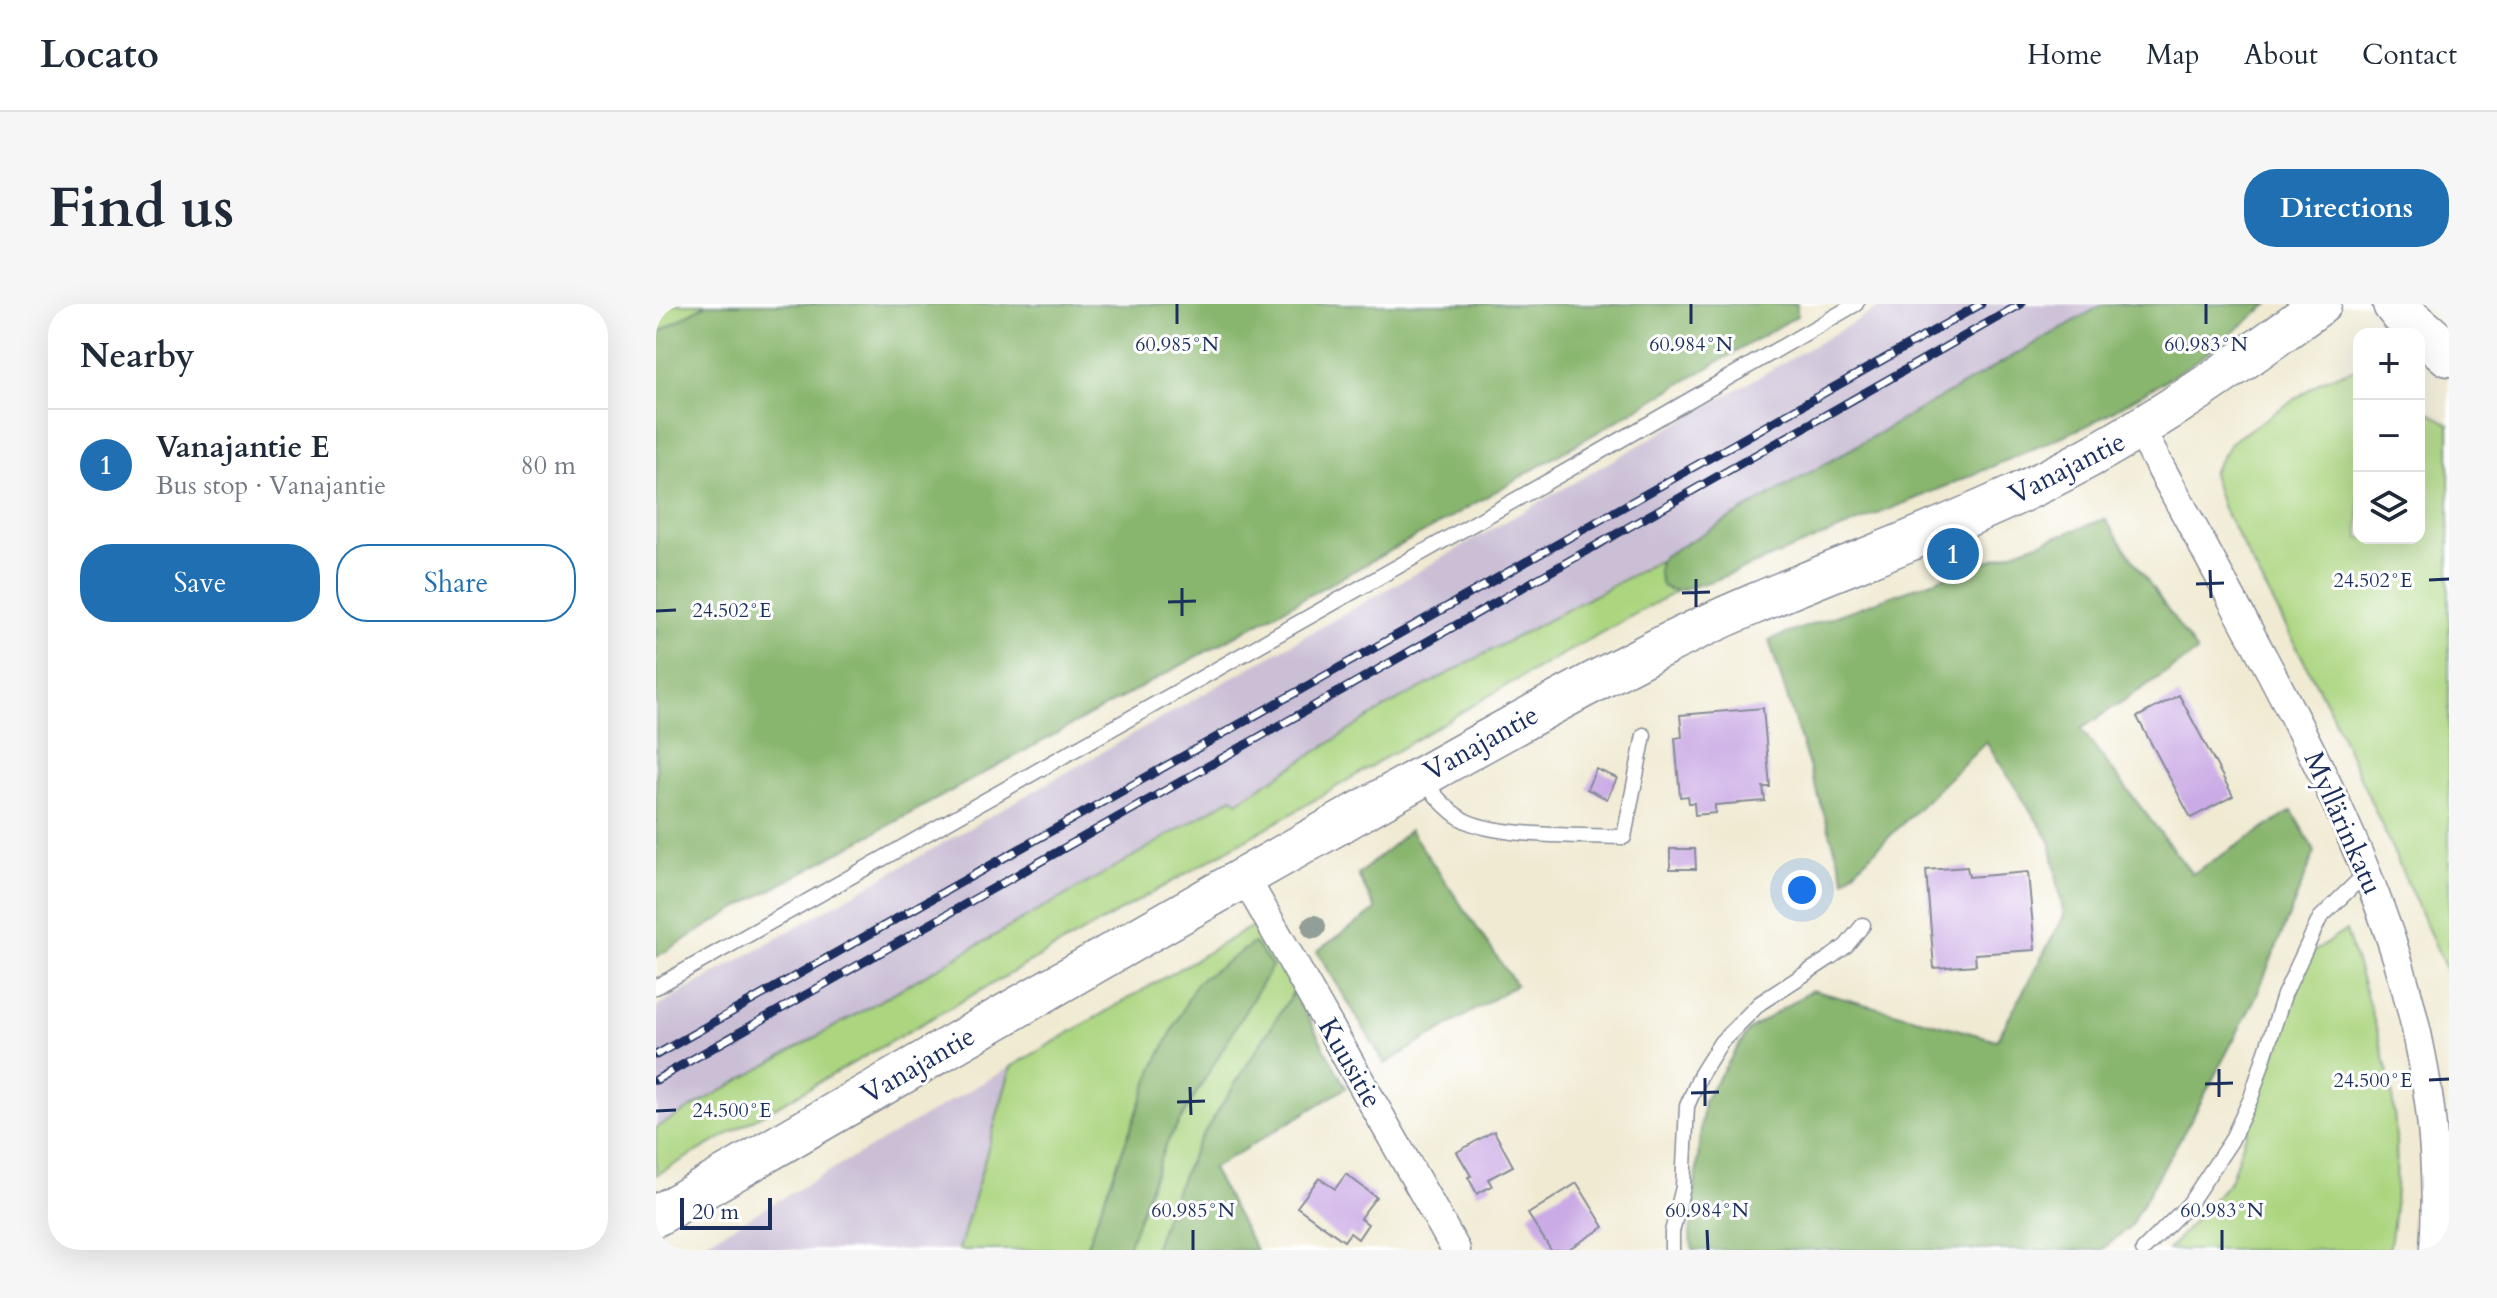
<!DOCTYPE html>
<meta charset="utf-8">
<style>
:root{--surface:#fff;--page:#f6f6f7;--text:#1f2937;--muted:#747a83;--line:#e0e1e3;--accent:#1f6fb2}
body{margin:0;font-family:Cardo,serif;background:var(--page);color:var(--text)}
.controls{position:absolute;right:24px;top:24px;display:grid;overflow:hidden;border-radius:16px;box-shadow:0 8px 32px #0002}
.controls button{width:72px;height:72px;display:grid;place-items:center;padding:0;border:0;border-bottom:2px solid var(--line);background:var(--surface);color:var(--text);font:40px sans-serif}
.scale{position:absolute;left:24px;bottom:20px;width:92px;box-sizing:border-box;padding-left:8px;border:4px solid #1b2f5e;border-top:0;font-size:22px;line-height:28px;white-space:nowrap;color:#1b2f5e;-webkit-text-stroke:6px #fff;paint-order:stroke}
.you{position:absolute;left:1146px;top:586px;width:28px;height:28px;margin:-20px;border:6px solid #fff;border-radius:50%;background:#1a73e8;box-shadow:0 0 0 12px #1a73e833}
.badge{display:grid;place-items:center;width:52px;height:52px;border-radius:50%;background:var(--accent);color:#fff;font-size:26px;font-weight:700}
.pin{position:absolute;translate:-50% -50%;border:4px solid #fff;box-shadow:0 2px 8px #0006}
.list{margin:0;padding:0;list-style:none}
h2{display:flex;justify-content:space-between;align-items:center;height:104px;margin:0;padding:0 32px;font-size:34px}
h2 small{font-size:26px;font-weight:400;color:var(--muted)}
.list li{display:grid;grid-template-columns:52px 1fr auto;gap:24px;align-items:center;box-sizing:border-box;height:112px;padding:0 32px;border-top:2px solid var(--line)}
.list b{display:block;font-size:30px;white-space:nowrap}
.list p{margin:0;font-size:26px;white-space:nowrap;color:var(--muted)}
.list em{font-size:26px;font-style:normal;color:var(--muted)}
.actions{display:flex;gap:16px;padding:24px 32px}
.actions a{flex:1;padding:18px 0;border:2px solid var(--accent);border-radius:32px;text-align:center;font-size:28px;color:var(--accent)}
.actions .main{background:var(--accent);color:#fff}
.icon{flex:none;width:44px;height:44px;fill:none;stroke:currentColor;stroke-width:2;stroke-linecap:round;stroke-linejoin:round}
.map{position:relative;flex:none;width:1793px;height:946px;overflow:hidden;border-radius:32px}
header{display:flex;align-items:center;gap:48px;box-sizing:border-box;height:112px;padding:0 40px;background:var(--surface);border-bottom:2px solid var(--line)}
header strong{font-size:38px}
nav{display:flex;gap:44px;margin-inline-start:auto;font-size:28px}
.intro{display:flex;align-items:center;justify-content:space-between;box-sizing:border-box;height:192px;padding:0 48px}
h1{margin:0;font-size:56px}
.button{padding:20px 36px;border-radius:32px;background:var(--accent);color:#fff;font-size:28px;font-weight:700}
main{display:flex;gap:48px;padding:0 48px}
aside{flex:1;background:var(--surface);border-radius:32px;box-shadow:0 8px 32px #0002}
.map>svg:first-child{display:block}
.industrial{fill:#cbbfd5}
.green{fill:#acd580;stroke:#64826f;stroke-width:2}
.forest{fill:#89b66e;stroke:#527266;stroke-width:2}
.building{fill:#cbabe5}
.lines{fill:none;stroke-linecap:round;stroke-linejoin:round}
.lane-casing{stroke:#868c98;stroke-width:17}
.street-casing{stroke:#868c98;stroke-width:31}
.secondary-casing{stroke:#868c98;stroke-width:43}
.highway-casing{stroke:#868c98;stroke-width:47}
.lane{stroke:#fff;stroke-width:14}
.street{stroke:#fff;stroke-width:28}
.secondary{stroke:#fff;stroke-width:40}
.highway{stroke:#fff;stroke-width:44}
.rail-casing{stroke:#1b2f5e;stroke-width:9}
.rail{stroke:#fff;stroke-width:6;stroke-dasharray:18;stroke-linecap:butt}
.tree{fill:#929f98}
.ticks{fill:none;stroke:#1b2f5e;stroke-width:3}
.labels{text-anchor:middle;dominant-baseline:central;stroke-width:6;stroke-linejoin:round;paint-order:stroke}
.street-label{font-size:28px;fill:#1b2f5e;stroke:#fff}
.ticks-label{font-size:20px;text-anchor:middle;fill:#1b2f5e;stroke:#fff;stroke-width:6;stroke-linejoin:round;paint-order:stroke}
</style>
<header>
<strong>Locato</strong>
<nav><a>Home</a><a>Map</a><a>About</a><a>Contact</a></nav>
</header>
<div class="intro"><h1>Find us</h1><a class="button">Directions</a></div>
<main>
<aside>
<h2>Nearby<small></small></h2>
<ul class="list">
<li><span class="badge">1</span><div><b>Vanajantie E</b><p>Bus stop · Vanajantie</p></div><em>80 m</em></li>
</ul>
<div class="actions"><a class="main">Save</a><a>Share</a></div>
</aside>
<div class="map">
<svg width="1793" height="946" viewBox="0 0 1793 946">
<rect width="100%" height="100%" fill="#fff"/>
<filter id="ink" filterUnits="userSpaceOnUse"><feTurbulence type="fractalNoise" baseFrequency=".0125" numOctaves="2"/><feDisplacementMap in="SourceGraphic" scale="16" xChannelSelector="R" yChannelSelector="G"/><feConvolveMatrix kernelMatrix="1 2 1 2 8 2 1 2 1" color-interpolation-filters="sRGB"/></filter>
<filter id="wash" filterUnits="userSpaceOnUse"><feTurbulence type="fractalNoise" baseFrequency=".006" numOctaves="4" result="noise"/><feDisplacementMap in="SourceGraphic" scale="32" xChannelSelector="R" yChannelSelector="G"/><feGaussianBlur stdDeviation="1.8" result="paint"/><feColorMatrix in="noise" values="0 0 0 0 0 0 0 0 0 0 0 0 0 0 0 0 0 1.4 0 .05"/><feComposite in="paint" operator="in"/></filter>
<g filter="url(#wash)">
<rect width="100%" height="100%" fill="#f0ead2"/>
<g class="industrial">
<polygon points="1230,0 1448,0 1008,252 734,401 581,498 577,493 461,562 0,824 0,703"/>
<polygon points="462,701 600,946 36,946"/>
</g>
<g class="green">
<polygon points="0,0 51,0 0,30"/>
<polygon points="1703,64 1703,234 1763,234 1763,103 1793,120 1793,672 1674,406 1566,202 1556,169 1575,138 1667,76"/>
<polygon points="1004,256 1003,261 1012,286 1021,287 846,384 640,507 0,871 0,824 461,562 577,493 581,498 733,401"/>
<polygon points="595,623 606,629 638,687 541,840 512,905 498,946 471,946 509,842 615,662 598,639 540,680 498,763 429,946 303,946 355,763"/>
<path d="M1690,626C1704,673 1723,726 1733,774C1743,824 1743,896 1733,946H1512L1574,877L1652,652Z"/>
</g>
<g class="forest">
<polygon points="51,0 1141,0 1141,12 787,218 85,602 0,653 0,30"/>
<path d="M1448,0H1613L1547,52L1507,78L1432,121L1293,181L1062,275L1021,287L1007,283C1003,273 999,261 1008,252Z"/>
<polygon points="1449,215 1541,348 1425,425 1536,570 1636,507 1659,548 1600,693 1541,805 1474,922 1446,946 1037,946 1034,931 1048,796 1093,726 1156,686 1341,736 1408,612 1394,537 1330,438 1189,576 1113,336"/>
<polygon points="754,526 860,681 729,760 661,647 720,606 702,571"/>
<polygon points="598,639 616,662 509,842 471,946 429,946 498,763 540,679"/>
<polygon points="638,687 690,784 556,865 600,946 498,946 512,905 541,840"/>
</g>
<g id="blocks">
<g class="building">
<polygon points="1523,391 1577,492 1535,514 1481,413"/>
<polygon points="1107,404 1114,483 1107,483 1109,497 1059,501 1059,509 1039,511 1038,499 1033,499 1032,492 1024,493 1019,434 1026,433 1024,411"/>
<polygon points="940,465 961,474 951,495 931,485"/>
<polygon points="1014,545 1039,545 1040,565 1014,565"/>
<polygon points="1311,563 1313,573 1372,568 1379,646 1319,650 1320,661 1278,664 1270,566"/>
<polygon points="838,827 857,862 832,875 836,882 821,890 812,873 815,872 801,848"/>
<polygon points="690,870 720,893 704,914 712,920 702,935 694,929 688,937 641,903 663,874 679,885"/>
<polygon points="921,879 948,923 911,946 895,946 872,910"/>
</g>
</g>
</g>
<g filter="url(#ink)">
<use href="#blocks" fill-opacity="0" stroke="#868c98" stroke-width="2"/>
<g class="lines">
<g class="lane-casing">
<g id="lane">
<path d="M766,475C778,490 790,505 806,515C839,534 928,531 968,533L988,431"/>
<polyline points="0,683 935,153 1200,0"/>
<polyline points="1016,946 1016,928 1027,883 1031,802 1045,770 1065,738 1104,699 1175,653 1190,642 1207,621"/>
<polyline points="1487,946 1533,900 1575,837 1595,794 1628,691 1664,614 1711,568"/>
</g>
</g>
<g class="street-casing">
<g id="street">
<path d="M1484,126C1526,202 1567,279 1608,355C1708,545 1793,725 1778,946"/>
<polyline points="588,572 800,946"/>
</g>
</g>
<g class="secondary-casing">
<path id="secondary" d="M0,912C221,785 441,656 663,531C774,468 884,405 997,347C1114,287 1239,247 1357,192C1468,141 1567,72 1665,0"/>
</g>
<g class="highway-casing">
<polyline id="highway" points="1739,0 1747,10 1793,50"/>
</g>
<use href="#lane" class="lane"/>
<use href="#street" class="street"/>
<use href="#secondary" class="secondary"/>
<use href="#highway" class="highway"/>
<g class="rail-casing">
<g id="rail">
<polyline points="0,751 1325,0"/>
<polyline points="0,776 1365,0"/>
</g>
</g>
<use href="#rail" class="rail"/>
</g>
<circle class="tree" cx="658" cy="623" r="12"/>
</g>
<path class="ticks" d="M521,0V20M1035,0V20M1550,0V20M1554,266L1555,294M1040,275V303M1773,276L1793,275M1540,280L1568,279M526,284V312M1026,289L1054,288M512,298L540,297M0,307L20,306M1563,765V793M1049,774V802M1773,776L1793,775M1549,780L1577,779M534,783L535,811M1035,789L1063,788M521,798L549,797M0,807L20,806M537,926V946M1051,926L1052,946M1566,926V946"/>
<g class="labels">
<g class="street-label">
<text transform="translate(1411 164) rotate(-27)">Vanajantie</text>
<text transform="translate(825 439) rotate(-29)">Vanajantie</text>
<text transform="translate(1687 519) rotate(66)">Myllärinkatu</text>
<text transform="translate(694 759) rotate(60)">Kuusitie</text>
<text transform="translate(262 761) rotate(-30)">Vanajantie</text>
</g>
</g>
<g class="ticks-label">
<text x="521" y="47">60.985°N</text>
<text x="1035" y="47">60.984°N</text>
<text x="1550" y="47">60.983°N</text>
<text x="1717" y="283">24.502°E</text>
<text x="76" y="313">24.502°E</text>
<text x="1717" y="783">24.500°E</text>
<text x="76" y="813">24.500°E</text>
<text x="537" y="913">60.985°N</text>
<text x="1051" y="913">60.984°N</text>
<text x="1566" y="913">60.983°N</text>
</g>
</svg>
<div class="controls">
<button>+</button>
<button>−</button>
<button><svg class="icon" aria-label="layers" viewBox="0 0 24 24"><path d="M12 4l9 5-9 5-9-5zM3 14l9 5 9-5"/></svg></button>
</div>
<div class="scale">20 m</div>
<div class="you"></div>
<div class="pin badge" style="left:1297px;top:250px">1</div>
</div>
</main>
